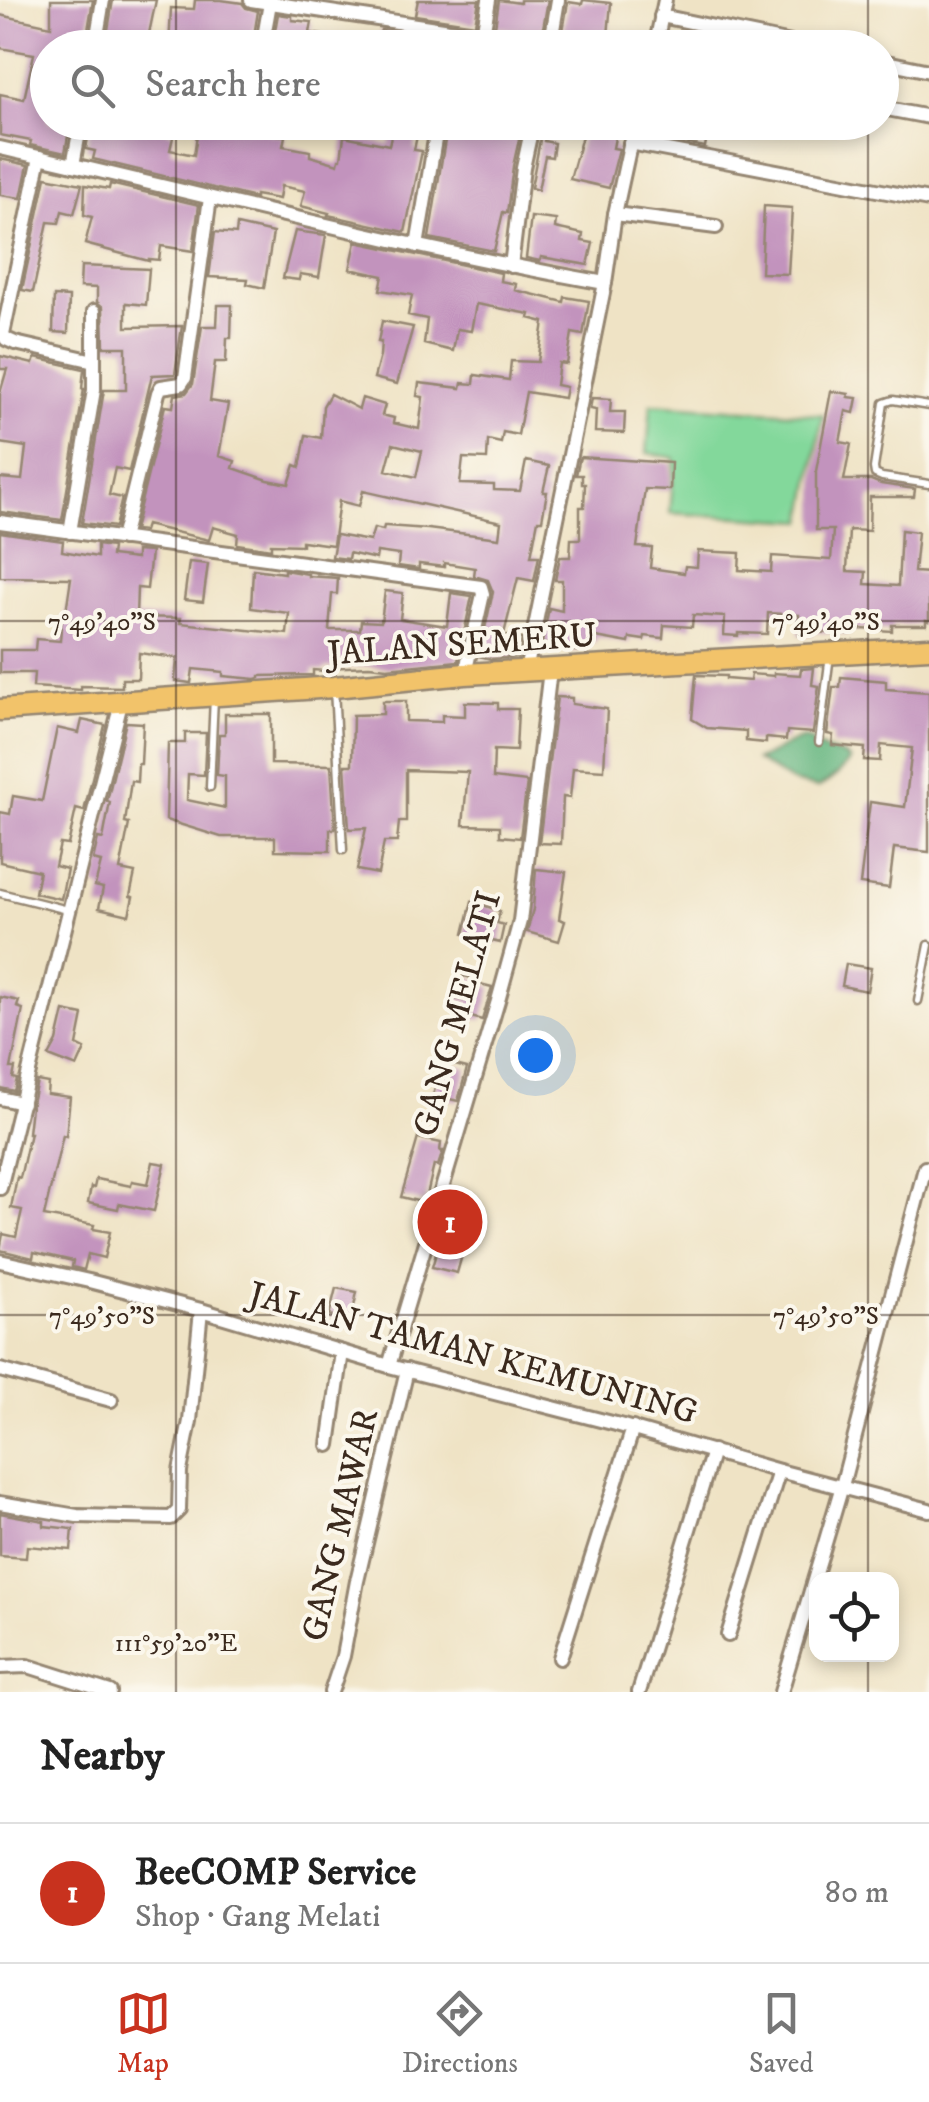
<!DOCTYPE html>
<meta charset="utf-8">
<style>
:root{--surface:#fff;--page:#f2f2f2;--text:#222;--muted:#767676;--line:#e0e0e0;--accent:#c8321e}
body{margin:0;font-family:"IM FELL DW Pica",serif;background:var(--page);color:var(--text)}
.controls{position:absolute;right:30px;bottom:30px;display:grid;overflow:hidden;border-radius:20px;box-shadow:0 5px 15px #0003}
.controls button{width:90px;height:90px;display:grid;place-items:center;padding:0;border:0;border-bottom:2px solid var(--line);background:var(--surface);color:var(--text);font:50px sans-serif}
.you{position:absolute;left:535px;top:1055px;width:35px;height:35px;margin:-25px;border:8px solid #fff;border-radius:50%;background:#1a73e8;box-shadow:0 0 0 15px #1a73e833}
.badge{display:grid;place-items:center;width:65px;height:65px;border-radius:50%;background:var(--accent);color:#fff;font-size:32px;font-weight:700}
.pin{position:absolute;translate:-50% -50%;border:5px solid #fff;box-shadow:0 2px 10px #0006}
.list{margin:0;padding:0;list-style:none}
h2{display:flex;justify-content:space-between;align-items:center;height:130px;margin:0;padding:0 40px;font-size:42px}
h2 small{font-size:32px;font-weight:400;color:var(--muted)}
.list li{display:grid;grid-template-columns:65px 1fr auto;gap:30px;align-items:center;box-sizing:border-box;height:140px;padding:0 40px;border-top:2px solid var(--line)}
.list b{display:block;font-size:38px;white-space:nowrap}
.list p{margin:0;font-size:32px;white-space:nowrap;color:var(--muted)}
.list em{font-size:32px;font-style:normal;color:var(--muted)}
.icon{flex:none;width:55px;height:55px;fill:none;stroke:currentColor;stroke-width:2;stroke-linecap:round;stroke-linejoin:round}
.map{position:relative;flex:none;width:929px;height:1692px;overflow:hidden}
.search{position:absolute;background:var(--surface);box-shadow:0 5px 15px #0003;left:30px;right:30px;top:30px;height:110px;display:flex;align-items:center;gap:25px;box-sizing:border-box;padding:0 35px;border-radius:55px;color:var(--muted);font-size:38px}
.sheet{height:270px;background:var(--surface)}
nav{display:flex;justify-content:space-around;align-items:center;box-sizing:border-box;height:140px;border-top:2px solid var(--line);background:var(--surface);font-size:28px;color:var(--muted)}
nav a{display:grid;justify-items:center;gap:5px}
nav .on{color:var(--accent)}
.map>svg:first-child{display:block}
.green{fill:#83d89b;stroke:#5f815c;stroke-width:2.5}
.forest{fill:#6ab883;stroke:#527150;stroke-width:2.5}
.building{fill:#c293bd;fill-rule:evenodd}
.lines{fill:none;stroke-linecap:round;stroke-linejoin:round}
.service-casing{stroke:#958672;stroke-width:11}
.minor-casing{stroke:#958672;stroke-width:18}
.trunk-casing{stroke:#958672;stroke-width:25}
.service{stroke:#fff;stroke-width:6}
.minor{stroke:#fff;stroke-width:12}
.trunk{stroke:#f2c36a;stroke-width:20}
.ticks{fill:none;stroke:#3b2a1e;stroke-width:2.5;stroke-opacity:0.45}
.labels{text-anchor:middle;dominant-baseline:central;stroke-width:8;stroke-linejoin:round;paint-order:stroke}
.street-label{font-size:35px;fill:#3b2a1e;stroke:#fbf7ec}
.ticks-label{font-size:25px;text-anchor:middle;fill:#3b2a1e;stroke:#fbf7ec;stroke-width:8;stroke-linejoin:round;paint-order:stroke}
</style>
<div class="map">
<svg width="929" height="1692" viewBox="0 0 929 1692">
<rect width="100%" height="100%" fill="#fbf7ec"/>
<filter id="ink" filterUnits="userSpaceOnUse"><feTurbulence type="fractalNoise" baseFrequency=".01" numOctaves="2"/><feDisplacementMap in="SourceGraphic" scale="20" xChannelSelector="R" yChannelSelector="G"/><feConvolveMatrix kernelMatrix="1 2 1 2 8 2 1 2 1" color-interpolation-filters="sRGB"/></filter>
<filter id="wash" filterUnits="userSpaceOnUse"><feTurbulence type="fractalNoise" baseFrequency=".0048" numOctaves="4" result="noise"/><feDisplacementMap in="SourceGraphic" scale="40" xChannelSelector="R" yChannelSelector="G"/><feGaussianBlur stdDeviation="2.25" result="paint"/><feColorMatrix in="noise" values="0 0 0 0 0 0 0 0 0 0 0 0 0 0 0 0 0 1.4 0 .05"/><feComposite in="paint" operator="in"/></filter>
<g filter="url(#wash)">
<rect width="100%" height="100%" fill="#efe3c5"/>
<polygon class="green" points="651,404 823,415 804,521 670,513 675,458 647,453"/>
<path class="forest" d="M805,738C813,741 816,746 824,749C833,754 843,752 850,760C843,771 830,781 818,788L792,782L756,760C774,755 788,741 805,738Z"/>
<g id="blocks">
<g class="building">
<polygon points="51,0 93,0 85,48 48,48 48,122 70,124 65,153 30,145 31,141 0,135 0,94 24,99 34,54 0,48 0,15 51,26"/>
<polygon points="113,0 156,0 146,48 105,48"/>
<polygon points="195,0 221,0 242,3 246,8 258,11 252,48 169,48 171,8 194,9"/>
<polygon points="418,0 479,0 475,24 415,15"/>
<polygon points="499,0 520,3 520,0 548,0 542,34 495,27"/>
<polygon points="583,0 611,3 607,46 578,43 571,38 562,37 568,2 582,4"/>
<polygon points="278,14 292,16 292,20 312,22 310,33 358,41 357,48 272,48"/>
<polygon points="381,30 499,48 376,48"/>
<polygon points="116,122 154,122 153,128 174,133 170,150 194,155 199,122 271,122 269,134 285,136 283,146 310,151 310,156 338,164 339,159 341,159 344,136 389,145 394,122 420,122 414,150 422,151 405,232 328,215 329,213 301,206 305,191 281,186 279,199 255,195 255,198 93,159 95,151 86,149 90,126 115,131"/>
<polygon points="448,122 523,122 513,166 507,213 503,212 494,251 429,238"/>
<polygon points="586,122 618,122 613,148 619,149 609,188 570,179"/>
<polygon points="543,124 547,125 544,141 554,143 552,157 545,156 538,190 531,188"/>
<polygon points="661,128 707,136 705,147 659,138"/>
<polygon points="0,159 28,165 21,198 0,195"/>
<polygon points="46,177 82,184 74,214 62,211 59,223 48,222 33,292 22,290"/>
<polygon points="110,184 199,205 193,251 161,246 159,260 149,259 149,261 85,244 92,217 84,215 85,185 109,189"/>
<polygon points="764,206 792,208 788,274 761,273"/>
<polygon points="531,217 556,220 555,228 583,234 582,241 593,243 588,265 541,257 540,261 526,258"/>
<polygon points="237,225 273,233 264,288 247,284 248,279 209,277 215,232 236,234"/>
<polygon points="295,231 326,235 319,277 300,274 299,280 283,278"/>
<path d="M356,242L501,273L500,281L516,284L515,290L564,302L565,297L589,301L583,335L572,333L567,364L559,363L556,385L566,387L564,398L526,392L518,435L503,432L501,443L488,440L487,459L463,458L460,484L494,485V490L520,491L526,461L549,466L543,492H547L542,520H538L531,556H539L534,581L518,578L504,634L522,639L519,657L491,659L479,656L493,592L488,580L474,576L475,568L444,563V567L419,564V569L398,566L399,555L377,552L376,559L349,553L348,559L332,557L336,535L370,541L374,528L383,530L384,526H386L428,529L499,538L501,522L363,491L359,506L339,501L333,545L302,541V545L271,544V549L237,544L238,534L213,527L209,540L146,525L144,531L134,530L165,406L173,407L175,395L186,393L193,384L202,326H217L218,305H232L231,338H227L226,362H215L210,401L228,404L219,456L235,461L233,468L268,480L289,484L295,465L300,467L306,435L321,438L323,406L330,394L359,409L362,398L385,405L382,415L394,418L393,423L419,429L423,397L417,396L419,383L461,388L462,383L474,384L475,375L509,380L511,361L538,362L544,322L529,318L530,314L476,304L471,331L457,329L453,351L424,344L427,319L408,315L412,295L380,290L383,276L350,269ZM393,444L422,451L416,477L386,470Z"/>
<polygon points="81,266 149,269 146,305 126,303 126,327 182,326 175,374 152,375 129,471 115,468 109,495 122,498 115,527 82,523 104,390 126,390 126,347 104,347 103,307 97,302 97,288 80,287"/>
<polygon points="54,296 69,297 68,333 53,332"/>
<polygon points="382,321 413,327 397,384 374,378 380,356 381,342 378,342"/>
<polygon points="0,356 33,364 35,358 84,369 82,389 84,389 62,520 0,512 0,478 22,480 26,447 0,443 0,393 7,369 0,369"/>
<polygon points="831,391 849,394 848,397 857,398 854,413 846,411 840,442 851,444 844,480 871,480 881,484 915,489 914,497 870,497 869,531 849,530 847,571 866,572 865,584 898,586 901,530 918,532 914,572 929,573 929,621 926,620 926,625 892,625 892,631 861,629 850,630 850,634 813,632 813,635 799,635 799,615 768,613 767,634 738,633 738,636 724,635 725,617 693,615 692,627 664,625 663,638 645,636 644,640 630,638 629,643 596,637 596,642 589,641 588,650 578,649 578,651 549,649 549,645 542,643 549,608 562,611 562,580 555,580 560,557 570,557 571,539 580,539 580,507 584,507 585,484 582,484 582,475 576,475 580,457 671,463 670,490 645,489 637,547 652,548 650,568 684,573 685,566 697,567 698,551 740,553 739,570 771,572 772,556 831,560 833,530 816,530 816,471"/>
<polygon points="592,398 611,399 610,412 625,412 624,433 595,432 596,410 590,409"/>
<polygon points="0,532 63,541 62,551 97,557 97,545 112,547 111,556 136,559 136,551 151,552 147,589 137,588 136,617 181,618 180,623 287,634 289,613 251,608 253,569 284,573 284,570 308,574 308,576 338,578 337,594 332,594 329,630 360,630 361,621 381,622 385,591 403,593 400,619 447,626 451,593 472,596 458,661 387,668 369,666 325,668 325,671 313,670 313,675 260,676 260,678 256,679 223,676 223,672 193,669 191,683 175,681 177,658 139,653 138,679 122,679 122,687 81,686 81,690 33,687 34,673 0,673 0,650 35,650 36,639 60,641 62,617 65,618 71,578 0,577"/>
<polygon points="189,562 208,564 203,602 184,600"/>
<polygon points="814,668 812,685 819,686 813,733 787,731 786,740 766,738 766,743 746,741 746,731 707,728 692,719 696,675 726,676 726,679 750,681 751,674 774,676 774,673 800,675 801,669"/>
<polygon points="841,677 886,681 886,689 929,692 929,852 894,848 889,888 860,884 870,802 905,807 912,748 881,745 880,761 864,760 865,748 832,745 833,735 827,734 833,687 840,687"/>
<polygon points="557,697 572,698 572,704 607,709 604,770 573,768 570,798 563,797 561,844 539,843"/>
<polygon points="383,701 406,701 406,721 442,722 442,715 465,716 465,702 498,703 498,709 518,709 516,751 494,750 493,778 527,782 520,838 500,836 500,826 463,825 468,772 406,770 406,822 399,822 397,842 384,842 378,874 357,870 366,828 349,829 345,765 352,765 353,715 383,714"/>
<polygon points="225,714 271,714 271,764 331,765 335,829 330,829 330,851 275,850 275,837 221,837 166,820 168,743 185,743 185,733 206,733 204,775 188,774 187,800 225,808 225,776 217,775 219,734 225,734"/>
<polygon points="82,720 105,725 84,811 76,809 68,845 60,844 55,866 67,869 61,899 35,893 39,871 0,862 0,812 10,814 13,796 42,801 57,728 79,733"/>
<polygon points="126,722 143,723 141,764 138,764 137,782 131,781 125,823 129,824 120,870 135,873 130,896 133,897 129,915 99,908 103,888 95,886 101,862 93,860 98,838 103,839 110,802 107,801"/>
<polygon points="536,869 566,872 559,919 565,921 559,941 527,932 533,909"/>
<polygon points="472,901 500,911 497,923 504,925 500,943 475,937 476,934 474,937 464,934"/>
<polygon points="846,964 871,968 867,991 842,986"/>
<polygon points="463,976 477,979 476,983 492,987 482,1020 467,1016 471,1002 457,999"/>
<polygon points="0,997 19,1001 17,1007 23,1009 11,1068 15,1068 13,1078 17,1079 14,1091 0,1088"/>
<polygon points="64,1011 83,1015 77,1045 85,1049 77,1067 49,1056 57,1041"/>
<polygon points="443,1062 467,1068 458,1101 433,1095"/>
<polygon points="37,1081 48,1083 47,1094 70,1097 66,1136 63,1135 44,1216 94,1225 93,1229 110,1232 104,1258 88,1254 84,1270 72,1267 73,1261 34,1252 33,1258 0,1250 3,1234 16,1237 22,1210 11,1208 17,1177 20,1178 30,1133 28,1133 31,1107"/>
<polygon points="418,1138 441,1143 440,1151 443,1151 438,1166 434,1165 425,1203 401,1197"/>
<polygon points="153,1162 165,1164 154,1211 119,1204 118,1209 88,1203 91,1187 94,1188 96,1179 131,1186 132,1181 148,1184"/>
<polygon points="451,1203 475,1209 457,1273 432,1267"/>
<polygon points="336,1288 357,1292 351,1321 329,1316"/>
<polygon points="0,1513 44,1521 44,1526 73,1529 71,1550 27,1546 26,1558 0,1556"/>
</g>
</g>
</g>
<g filter="url(#ink)">
<use href="#blocks" fill-opacity="0" stroke="#958672" stroke-width="2.5"/>
<g class="lines">
<g class="service-casing">
<g id="service">
<polyline points="929,406 893,400 884,403 874,468 875,474 882,477 929,484"/>
<polyline points="334,689 343,850"/>
<polyline points="819,742 830,655"/>
<polyline points="210,787 214,697"/>
<polyline points="0,893 68,910"/>
<polyline points="918,1001 929,945"/>
</g>
</g>
<g class="minor-casing">
<g id="minor">
<polyline points="251,0 569,48"/>
<polyline points="661,16 815,48"/>
<polyline points="483,35 489,0"/>
<polyline points="95,48 103,0"/>
<polyline points="262,48 270,3"/>
<polyline points="550,48 558,0"/>
<polyline points="655,48 665,0"/>
<polyline points="882,61 929,71"/>
<polyline points="882,108 929,117"/>
<polyline points="557,128 559,122"/>
<polyline points="630,143 929,200"/>
<path d="M0,148C202,194 401,247 605,283"/>
<polyline points="40,157 3,334 6,339 15,343 94,361"/>
<polyline points="73,165 81,122"/>
<polyline points="615,214 716,227"/>
<polyline points="417,246 438,122"/>
<polyline points="511,266 523,168 533,122"/>
<polyline points="0,522 481,587 483,594 465,674"/>
<polyline points="70,532 94,390 94,311"/>
<polyline points="122,539 158,393 161,387 181,384 185,378 210,198"/>
<polyline points="526,671 605,283 615,214 635,122"/>
<polyline points="0,1098 22,1103"/>
<polyline points="0,1188 121,703"/>
<polyline points="0,1261 89,1281 201,1310 389,1366 616,1424 779,1471 929,1510"/>
<polyline points="389,1366 498,1001 520,921 550,670"/>
<polyline points="0,1370 111,1400"/>
<polyline points="329,1445 342,1352"/>
<polyline points="0,1503 77,1516 171,1518 179,1510 180,1471 190,1421 201,1310"/>
<polyline points="728,1635 779,1471"/>
<polyline points="560,1658 633,1428"/>
<polyline points="0,1667 28,1666 110,1692"/>
<polyline points="331,1692 343,1656 357,1581 407,1370"/>
<polyline points="639,1692 713,1451"/>
<polyline points="781,1692 842,1486 925,1168"/>
</g>
</g>
<g class="trunk-casing">
<polyline id="trunk" points="0,710 334,687 465,674 929,648"/>
</g>
<use href="#service" class="service"/>
<use href="#minor" class="minor"/>
<use href="#trunk" class="trunk"/>
</g>
</g>
<path class="ticks" d="M176,0V48M868,0V48M176,122V1692M868,122V1580M0,621H929M0,1315H929M868,1654V1692"/>
<g class="labels">
<g class="street-label">
<text transform="translate(462 645) rotate(-4)">JALAN SEMERU</text>
<text transform="translate(458 1014) rotate(-75)">GANG MELATI</text>
<text transform="translate(473 1354) rotate(15)">JALAN TAMAN KEMUNING</text>
<text transform="translate(341 1525) rotate(-77)">GANG MAWAR</text>
</g>
</g>
<g class="ticks-label">
<text x="102" y="630">7°49'40"S</text>
<text x="826" y="630">7°49'40"S</text>
<text x="102" y="1324">7°49'50"S</text>
<text x="826" y="1324">7°49'50"S</text>
<text x="176" y="1651">111°59'20"E</text>
</g>
</svg>
<div class="controls">
<button><svg class="icon" aria-label="locate" viewBox="0 0 24 24"><circle cx="12" cy="12" r="6"/><path d="M12 2v4M12 18v4M2 12h4M18 12h4"/></svg></button>
</div>
<div class="you"></div>
<div class="pin badge" style="left:450px;top:1222px">1</div>
<div class="search"><svg class="icon" aria-label="search" viewBox="0 0 24 24"><circle cx="10" cy="10" r="6"/><path d="M15 15l6 6"/></svg>Search here</div>
</div>
<section class="sheet">
<h2>Nearby<small></small></h2>
<ul class="list">
<li><span class="badge">1</span><div><b>BeeCOMP Service</b><p>Shop · Gang Melati</p></div><em>80 m</em></li>
</ul>
</section>
<nav>
<a class="on"><svg class="icon" aria-label="map" viewBox="0 0 24 24"><path d="M3 6l6-2 6 2 6-2v14l-6 2-6-2-6 2zM9 4v14M15 6v14"/></svg>Map</a>
<a><svg class="icon" aria-label="directions" viewBox="0 0 24 24"><path d="M12 3l9 9-9 9-9-9zM9 14v-3h6M13 9l2 2-2 2"/></svg>Directions</a>
<a><svg class="icon" aria-label="saved" viewBox="0 0 24 24"><path d="M7 4h10v16l-5-4-5 4z"/></svg>Saved</a>
</nav>
